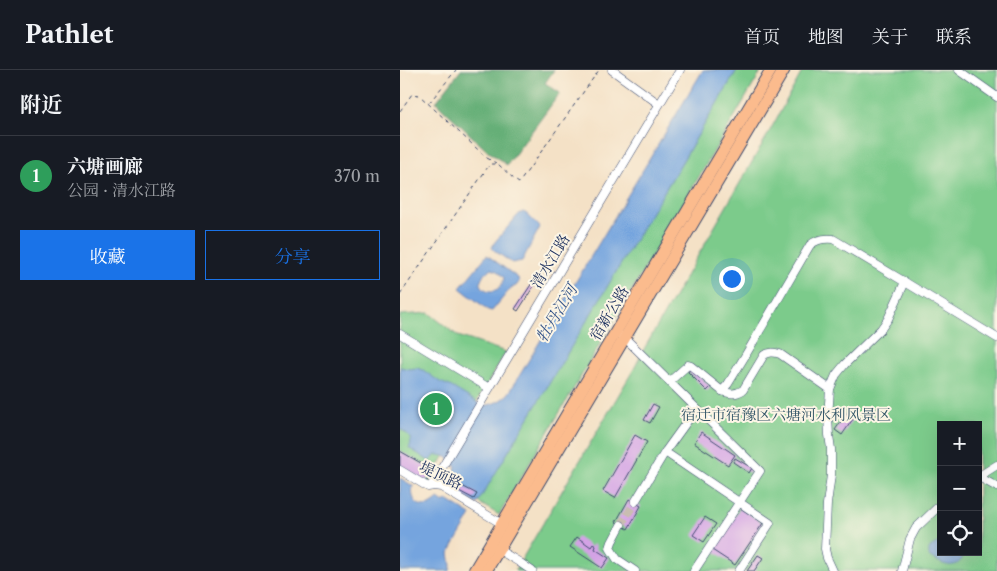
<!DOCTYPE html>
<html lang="zh">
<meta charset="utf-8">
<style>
:root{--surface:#171b24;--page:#242831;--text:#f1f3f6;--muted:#9ea1a6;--line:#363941;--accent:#1a73e8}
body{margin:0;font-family:"Libre Caslon Text","Noto Serif SC",serif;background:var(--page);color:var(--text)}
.controls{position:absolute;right:15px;bottom:15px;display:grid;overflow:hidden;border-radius:0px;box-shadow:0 5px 20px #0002}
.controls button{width:45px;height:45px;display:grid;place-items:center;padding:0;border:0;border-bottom:1px solid var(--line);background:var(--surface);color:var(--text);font:25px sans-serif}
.you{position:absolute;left:331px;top:208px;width:18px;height:18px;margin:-12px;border:4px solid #fff;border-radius:50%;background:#1a73e8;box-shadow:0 0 0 8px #1a73e833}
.badge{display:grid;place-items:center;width:32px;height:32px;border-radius:50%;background:var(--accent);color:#fff;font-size:16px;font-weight:700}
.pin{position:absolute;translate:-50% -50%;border:2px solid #fff;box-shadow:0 1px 5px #0006}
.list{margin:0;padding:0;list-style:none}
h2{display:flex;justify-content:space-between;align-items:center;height:65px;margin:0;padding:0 20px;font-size:21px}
h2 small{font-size:16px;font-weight:400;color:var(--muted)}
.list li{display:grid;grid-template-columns:32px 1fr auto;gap:15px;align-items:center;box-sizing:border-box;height:80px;padding:0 20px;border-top:1px solid var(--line)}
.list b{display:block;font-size:19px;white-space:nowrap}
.list p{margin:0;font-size:16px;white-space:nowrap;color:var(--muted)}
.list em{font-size:16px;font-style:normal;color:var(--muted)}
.actions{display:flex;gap:10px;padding:15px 20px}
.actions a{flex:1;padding:11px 0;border:1px solid var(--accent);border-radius:0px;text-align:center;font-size:18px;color:var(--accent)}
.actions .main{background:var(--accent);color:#fff}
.icon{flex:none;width:28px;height:28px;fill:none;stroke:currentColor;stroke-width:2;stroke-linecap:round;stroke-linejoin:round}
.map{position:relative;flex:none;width:597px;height:501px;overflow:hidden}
header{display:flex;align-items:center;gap:30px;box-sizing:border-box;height:70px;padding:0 25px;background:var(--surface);border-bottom:1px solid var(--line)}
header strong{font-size:24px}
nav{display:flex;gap:28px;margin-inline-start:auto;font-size:18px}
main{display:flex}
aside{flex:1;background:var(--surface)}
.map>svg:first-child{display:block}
.green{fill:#7ccb8b;stroke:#4c7d74;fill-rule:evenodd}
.forest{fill:#65af77;stroke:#406f6a}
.water{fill:#74a4de;stroke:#486a9e;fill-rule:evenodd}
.building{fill:#d3a2e5}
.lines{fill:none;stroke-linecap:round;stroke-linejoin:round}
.minor-tunnel{stroke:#c9bdb1;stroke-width:8;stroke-dasharray:8 4;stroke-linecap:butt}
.minor-casing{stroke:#3c4a6e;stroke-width:9}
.highway-casing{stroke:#3c4a6e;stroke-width:13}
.path{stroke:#3c4a6e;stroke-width:1;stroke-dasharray:4 4;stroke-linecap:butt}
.minor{stroke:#fff;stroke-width:8}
.highway{stroke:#fbbb8d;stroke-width:11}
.labels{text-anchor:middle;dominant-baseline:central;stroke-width:4;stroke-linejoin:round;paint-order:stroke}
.street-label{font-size:15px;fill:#1b2f5e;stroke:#fcf5e5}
.park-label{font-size:15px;fill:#335669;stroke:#fcf5e5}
.water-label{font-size:16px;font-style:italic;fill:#3a588b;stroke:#fcf5e5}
</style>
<header>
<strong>Pathlet</strong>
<nav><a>首页</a><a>地图</a><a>关于</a><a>联系</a></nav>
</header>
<main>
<aside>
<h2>附近<small></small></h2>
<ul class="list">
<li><span class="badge" style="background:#2e9e5b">1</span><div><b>六塘画廊</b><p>公园 · 清水江路</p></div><em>370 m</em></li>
</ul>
<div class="actions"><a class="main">收藏</a><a>分享</a></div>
</aside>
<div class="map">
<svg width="597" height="501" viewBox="0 0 597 501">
<rect width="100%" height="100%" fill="#fcf5e5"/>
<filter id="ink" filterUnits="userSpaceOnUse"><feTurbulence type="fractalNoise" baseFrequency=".02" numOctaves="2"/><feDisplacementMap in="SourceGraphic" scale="10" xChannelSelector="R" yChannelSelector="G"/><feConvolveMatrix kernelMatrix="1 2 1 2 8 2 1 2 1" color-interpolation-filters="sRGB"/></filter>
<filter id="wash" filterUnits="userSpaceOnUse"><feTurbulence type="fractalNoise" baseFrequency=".0096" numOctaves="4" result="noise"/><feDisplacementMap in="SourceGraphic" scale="20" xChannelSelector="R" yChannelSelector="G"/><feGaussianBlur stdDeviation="1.12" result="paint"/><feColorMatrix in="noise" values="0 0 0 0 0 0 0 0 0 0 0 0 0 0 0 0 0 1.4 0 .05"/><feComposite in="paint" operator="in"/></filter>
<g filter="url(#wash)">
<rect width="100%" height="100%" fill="#f4e1c6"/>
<g class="green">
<polygon points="337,0 362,0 99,445 78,432"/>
<path d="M403,0H597V501H115L235,297L244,279L367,66ZM541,355H578V482H541Z"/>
<polygon points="29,243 58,266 106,282 28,414 0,397 0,245"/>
</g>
<polygon class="forest" points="61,0 154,0 145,13 160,23 107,95 85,79 36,32"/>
<g class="water">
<path d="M303,0H337L77,434L56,422L60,414L51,408L56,398C53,390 45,384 36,385L29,391L9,378C14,369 8,363 0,359V297L9,299L17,298L23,300L40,312L50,316L83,336C94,334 101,331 109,323Z"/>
<polygon points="123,142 127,144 140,157 122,191 112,193 95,181 92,178 94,173 119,144"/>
<path d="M87,185L118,208L119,212L116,216L111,218L92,241L88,240L60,218ZM91,199C97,200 100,203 104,208C98,235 64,214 91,199Z"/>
<path d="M0,408L13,416C9,434 25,443 38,429L44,433L47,430L71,445L49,483L51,496L50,501H0Z"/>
<path d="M537,473H541V482H557L562,486V489C554,501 539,493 529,486V480L532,476Z"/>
</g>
<g id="blocks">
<g class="building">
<polygon points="134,210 137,211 118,241 115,239"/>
<polygon points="291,298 311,317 307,321 288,302"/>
<polygon points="253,334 259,337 250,353 244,350"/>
<polygon points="448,341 455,346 442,365 435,360"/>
<polygon points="301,362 335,385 328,395 294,373"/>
<polygon points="235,365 247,372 215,428 203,421"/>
<polygon points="0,381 33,400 26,412 0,396"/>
<polygon points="335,388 352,398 349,403 333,392"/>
<polygon points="62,416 77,424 74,429 59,421"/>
<polygon points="229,429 241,436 228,459 216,452"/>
<polygon points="340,438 363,453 335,495 312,480"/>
<polygon points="305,447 316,454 304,472 293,465"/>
<polygon points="177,467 191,477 193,474 196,476 195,479 209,488 202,498 170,477"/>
<polygon points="358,485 363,488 354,501 347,501"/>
</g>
</g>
</g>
<g filter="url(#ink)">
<use href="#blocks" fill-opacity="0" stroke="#3c4a6e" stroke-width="1"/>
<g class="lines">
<polyline class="minor-tunnel" points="221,455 235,432"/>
<g class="minor-casing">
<g id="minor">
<polyline points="212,0 259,34"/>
<polyline points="559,0 597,27"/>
<polyline points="0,264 89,318"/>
<polyline points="221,266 225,268 360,401 294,501"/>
<path d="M269,312L288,295L291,296L322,321L328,314L345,286L410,175C417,169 424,168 433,169L505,212L597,268"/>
<path d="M322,321C330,324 335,325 343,320L364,285C370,282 373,282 380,284L430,319"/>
<polyline points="296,339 265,382 370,453 339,501"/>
<polyline points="0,400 28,417 34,416 41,417 97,451"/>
<polyline points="578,407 597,395"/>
<polyline points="579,407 597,417"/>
<polyline points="31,416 280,0"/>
<polyline points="235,432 265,382"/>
<polyline points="221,455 212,472 210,478 217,489 235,501"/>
<polyline points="99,480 119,492 132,501"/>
<polyline points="433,501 427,488 425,479 427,434 431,405 431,379 429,365 428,347 430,319 436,305 445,294 481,259 488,249 505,212"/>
<polyline points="502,501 510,469 516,458 541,434"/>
</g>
</g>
<g class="highway-casing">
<g id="highway">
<polyline points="74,501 371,0"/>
<polyline points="86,501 384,0"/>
</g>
</g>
<g class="path">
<polyline points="29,33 56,0"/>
<polyline points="0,41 12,24 19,25 87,88 96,93"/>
<polyline points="0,225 90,94 98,94 116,111 119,113 199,0"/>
</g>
<use href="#minor" class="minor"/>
<use href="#highway" class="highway"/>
</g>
</g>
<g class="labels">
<g class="street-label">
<text transform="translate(150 191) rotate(-59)">清水江路</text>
<text transform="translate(209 243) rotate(-59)">宿新公路</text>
<text transform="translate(41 405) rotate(25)">堤顶路</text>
</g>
<g class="park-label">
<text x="386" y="344">宿迁市宿豫区六塘河水利风景区</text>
</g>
<g class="water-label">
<text transform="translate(156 243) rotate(-59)">牡丹江河</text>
</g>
</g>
</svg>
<div class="controls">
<button>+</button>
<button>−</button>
<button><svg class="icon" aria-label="locate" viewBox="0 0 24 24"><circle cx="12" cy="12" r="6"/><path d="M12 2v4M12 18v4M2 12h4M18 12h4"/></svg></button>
</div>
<div class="you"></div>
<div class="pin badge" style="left:36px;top:339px;background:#2e9e5b">1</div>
</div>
</main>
